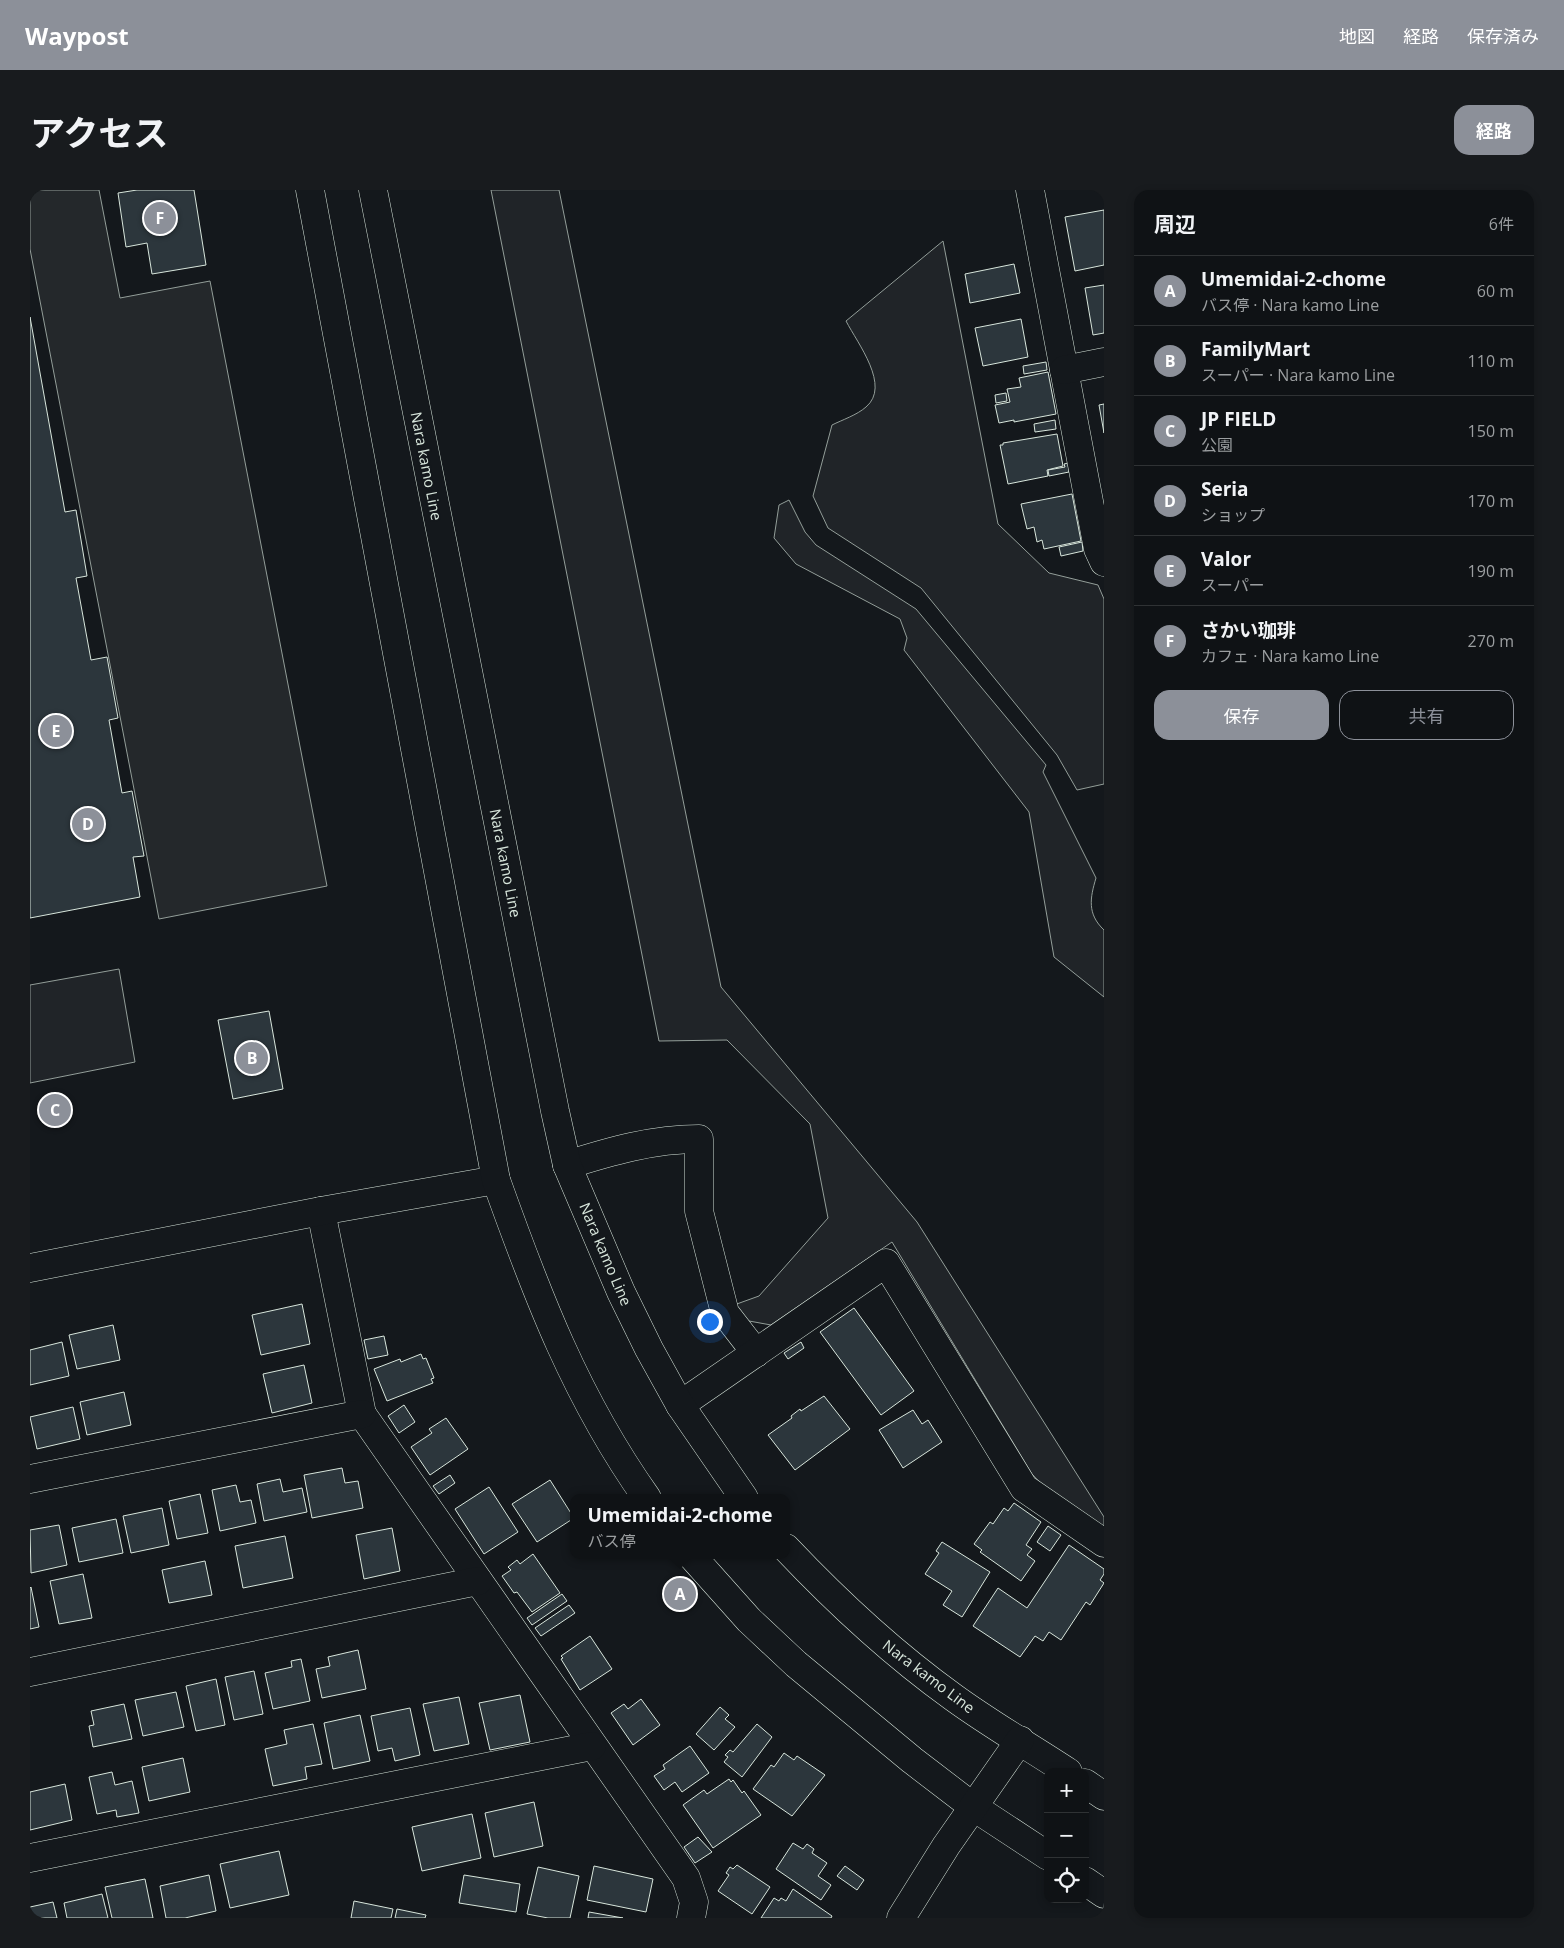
<!DOCTYPE html>
<html lang="ja">
<meta charset="utf-8">
<style>
:root{--surface:#0f1215;--page:#181b1e;--text:#f1f3f6;--muted:#9b9ea0;--line:#2f3234;--accent:#8c9099}
body{margin:0;font-family:"Open Sans","Noto Sans JP",sans-serif;background:var(--page);color:var(--text)}
.controls{position:absolute;right:15px;bottom:15px;display:grid;overflow:hidden;border-radius:10px;box-shadow:0 2px 8px #0003}
.controls button{width:45px;height:45px;display:grid;place-items:center;padding:0;border:0;border-bottom:1px solid var(--line);background:var(--surface);color:var(--text);font:25px sans-serif}
.you{position:absolute;left:679px;top:1131px;width:18px;height:18px;margin:-12px;border:4px solid #fff;border-radius:50%;background:#1a73e8;box-shadow:0 0 0 8px #1a73e833}
.badge{display:grid;place-items:center;width:32px;height:32px;border-radius:50%;background:var(--accent);color:#fff;font-size:16px;font-weight:700}
.pin{position:absolute;translate:-50% -50%;border:2px solid #fff;box-shadow:0 1px 5px #0006}
.popup{position:absolute;left:540px;top:1304px;width:220px;height:65px;box-sizing:border-box;display:grid;place-content:center;border-radius:10px;background:var(--surface);filter:drop-shadow(0 1px 4px #0005);font-size:16px;white-space:nowrap;color:var(--muted)}
.popup b{font-size:19px;color:var(--text)}
.popup::after{content:'';position:absolute;left:50%;top:100%;margin-left:-10px;border:10px solid transparent;border-top-color:var(--surface)}
.list{margin:0;padding:0;list-style:none}
h2{display:flex;justify-content:space-between;align-items:center;height:65px;margin:0;padding:0 20px;font-size:21px}
h2 small{font-size:16px;font-weight:400;color:var(--muted)}
.list li{display:grid;grid-template-columns:32px 1fr auto;gap:15px;align-items:center;box-sizing:border-box;height:70px;padding:0 20px;border-top:1px solid var(--line)}
.list b{display:block;font-size:19px;white-space:nowrap}
.list p{margin:0;font-size:16px;white-space:nowrap;color:var(--muted)}
.list em{font-size:16px;font-style:normal;color:var(--muted)}
.actions{display:flex;gap:10px;padding:15px 20px}
.actions a{flex:1;padding:11px 0;border:1px solid var(--accent);border-radius:15px;text-align:center;font-size:18px;color:var(--accent)}
.actions .main{background:var(--accent);color:#fff}
.icon{flex:none;width:28px;height:28px;fill:none;stroke:currentColor;stroke-width:2;stroke-linecap:round;stroke-linejoin:round}
.map{position:relative;flex:none;width:1074px;height:1728px;overflow:hidden;border-radius:15px}
header{display:flex;align-items:center;gap:30px;box-sizing:border-box;height:70px;padding:0 25px;background:var(--accent);color:#fff}
header strong{font-size:24px}
nav{display:flex;gap:28px;margin-inline-start:auto;font-size:18px}
.intro{display:flex;align-items:center;justify-content:space-between;box-sizing:border-box;height:120px;padding:0 30px}
h1{margin:0;font-size:35px}
.button{padding:12px 22px;border-radius:15px;background:var(--accent);color:#fff;font-size:18px;font-weight:700}
main{display:flex;gap:30px;padding:0 30px}
aside{flex:1;background:var(--surface);border-radius:15px;box-shadow:0 2px 8px #0003}
.map>svg:first-child{display:block}
.green{fill:#202428;stroke:#939e99}
.parking{fill:#24282b;stroke:#939e99}
.building{fill:#2c363c;stroke:#d8e6dc}
.lines{fill:none;stroke-linecap:round;stroke-linejoin:round}
.street-casing{stroke:#d8e6dc;stroke-width:29}
.secondary-casing{stroke:#d8e6dc;stroke-width:29}
.primary-casing{stroke:#d8e6dc;stroke-width:29}
.street{stroke:#14181c;stroke-width:28}
.secondary{stroke:#14181c;stroke-width:28}
.primary{stroke:#14181c;stroke-width:28}
.labels{text-anchor:middle;dominant-baseline:central;stroke-width:4;stroke-linejoin:round;paint-order:stroke}
.street-label{font-size:15px;fill:#d8e6dc;stroke:#14181c}
</style>
<header>
<strong>Waypost</strong>
<nav><a>地図</a><a>経路</a><a>保存済み</a></nav>
</header>
<div class="intro"><h1>アクセス</h1><a class="button">経路</a></div>
<main>
<div class="map">
<svg width="1074" height="1728" viewBox="0 0 1074 1728">
<rect width="100%" height="100%" fill="#14181c"/>
<g class="green">
<polygon points="461,0 529,0 691,797 887,1032 1074,1327 1074,1338 1016,1299 1002,1284 862,1052 741,1135 719,1131 704,1115 729,1106 798,1028 780,934 697,850 629,851"/>
<path d="M913,51L968,334L1019,383L1068,395L1074,409V594L1047,600L1027,565L891,398L798,338L783,306L802,235C812,230 827,225 836,217C861,196 828,154 816,131Z"/>
<path d="M759,310L775,342L786,355L886,419L1016,575L1013,582L1066,688C1060,708 1057,724 1074,740V807L1024,767L999,622L874,460L877,448L870,429L766,374L744,348L749,315Z"/>
<polygon points="89,779 105,872 0,893 0,795"/>
</g>
<polygon class="parking" points="0,0 69,0 90,108 180,91 297,696 129,729 0,59"/>
<g class="building">
<polygon points="107,0 164,0 176,75 122,84 117,53 96,57 88,3"/>
<polygon points="1074,20 1074,75 1045,81 1035,27"/>
<polygon points="984,74 990,103 940,113 935,84"/>
<polygon points="1074,95 1074,143 1063,145 1055,98"/>
<polygon points="0,127 35,322 46,320 57,386 46,388 61,470 77,467 88,528 79,530 92,603 102,601 114,666 103,667 110,707 0,728"/>
<polygon points="991,129 998,167 953,176 945,138"/>
<polygon points="1016,172 1017,180 994,184 993,176"/>
<polygon points="1018,182 1026,224 984,232 984,230 969,233 965,215 980,212 977,199 991,197 989,188"/>
<polygon points="976,203 977,211 966,213 965,205"/>
<polygon points="1074,214 1074,243 1069,215"/>
<polygon points="1025,230 1026,239 1005,242 1004,234"/>
<polygon points="1027,244 1033,276 1017,280 1018,286 978,294 970,255 973,255 973,253"/>
<polygon points="1038,273 1039,282 1019,286 1018,280 1035,277 1034,274"/>
<polygon points="1042,304 1051,351 1014,359 1012,350 1007,352 1004,337 997,339 991,314"/>
<polygon points="1052,352 1053,361 1031,366 1029,357"/>
<polygon points="239,821 253,899 203,909 188,830"/>
<polygon points="272,1114 280,1154 231,1165 222,1125"/>
<polygon points="824,1118 884,1201 851,1225 790,1142"/>
<polygon points="83,1135 90,1170 47,1179 39,1145"/>
<polygon points="354,1146 358,1165 338,1169 334,1150"/>
<polygon points="32,1152 39,1186 0,1195 0,1160"/>
<polygon points="771,1152 774,1158 758,1169 754,1163"/>
<polygon points="391,1164 393,1169 396,1168 404,1188 401,1189 403,1193 357,1211 344,1179 370,1169 371,1172"/>
<polygon points="274,1175 282,1213 242,1223 233,1184"/>
<polygon points="94,1202 101,1235 57,1245 50,1212"/>
<polygon points="794,1206 820,1239 765,1280 738,1245 762,1228 761,1226 770,1219 771,1221"/>
<polygon points="374,1215 385,1232 369,1243 358,1226"/>
<polygon points="43,1217 50,1249 7,1259 0,1227"/>
<polygon points="883,1220 892,1234 898,1230 912,1252 873,1278 849,1240"/>
<polygon points="416,1228 438,1259 400,1285 381,1257 402,1243 399,1239"/>
<polygon points="312,1278 315,1293 328,1291 333,1318 282,1328 274,1285"/>
<polygon points="420,1285 425,1293 409,1304 403,1296"/>
<polygon points="250,1289 253,1302 272,1298 277,1322 234,1331 227,1294"/>
<polygon points="520,1290 544,1328 507,1352 482,1314"/>
<polygon points="206,1295 210,1312 221,1310 226,1333 190,1341 182,1300"/>
<polygon points="459,1297 488,1342 454,1364 425,1319"/>
<polygon points="170,1304 178,1343 147,1349 139,1311"/>
<polygon points="984,1313 1011,1332 996,1355 1002,1359 997,1365 1005,1371 991,1391 950,1362 952,1360 944,1354 960,1332 963,1334 974,1318 978,1321"/>
<polygon points="132,1318 139,1355 101,1363 93,1326"/>
<polygon points="86,1329 93,1363 49,1372 42,1338"/>
<polygon points="29,1335 37,1375 1,1383 0,1340"/>
<polygon points="1018,1336 1031,1345 1020,1361 1007,1352"/>
<polygon points="362,1338 370,1381 334,1389 326,1345"/>
<polygon points="255,1346 263,1388 213,1398 205,1356"/>
<polygon points="912,1352 960,1382 932,1427 913,1415 922,1401 895,1384 909,1363 906,1361"/>
<polygon points="1039,1355 1074,1379 1074,1384 1070,1390 1074,1393 1060,1415 1056,1412 1031,1450 1019,1442 1013,1451 1005,1446 990,1467 943,1436 968,1398 997,1418"/>
<polygon points="503,1364 530,1403 502,1422 487,1402 484,1403 472,1386 481,1380 478,1377 487,1370 490,1374"/>
<polygon points="175,1371 182,1405 139,1413 132,1380"/>
<polygon points="53,1384 62,1428 29,1434 20,1391"/>
<polygon points="1,1397 9,1437 0,1439 0,1398"/>
<polygon points="532,1404 537,1411 502,1435 497,1428"/>
<polygon points="539,1415 545,1423 511,1446 505,1438"/>
<polygon points="560,1446 582,1479 550,1500 531,1469 533,1468 531,1466"/>
<polygon points="328,1460 336,1499 292,1508 286,1479 300,1476 298,1467"/>
<polygon points="271,1469 280,1511 243,1519 235,1483 262,1477 261,1471"/>
<polygon points="224,1481 233,1524 204,1530 195,1487"/>
<polygon points="186,1489 195,1535 166,1541 156,1496"/>
<polygon points="146,1502 154,1537 113,1546 105,1510"/>
<polygon points="490,1505 500,1552 460,1560 449,1513"/>
<polygon points="429,1507 439,1554 404,1561 393,1514"/>
<polygon points="611,1509 630,1535 603,1555 581,1523 594,1514 598,1519"/>
<polygon points="94,1514 102,1549 63,1557 59,1536 64,1535 61,1521"/>
<polygon points="690,1517 699,1525 695,1529 705,1537 684,1560 666,1544"/>
<polygon points="380,1518 390,1565 365,1571 362,1558 348,1561 341,1526"/>
<polygon points="330,1525 340,1571 303,1579 294,1533"/>
<polygon points="283,1534 292,1574 275,1577 277,1589 243,1596 235,1559 257,1554 254,1540"/>
<polygon points="727,1534 742,1547 712,1587 694,1572 698,1567 695,1565 700,1560 703,1562"/>
<polygon points="660,1556 679,1583 652,1602 645,1592 634,1600 624,1586 635,1579 633,1575"/>
<polygon points="754,1563 764,1570 767,1566 795,1585 762,1626 723,1599 741,1575 744,1577"/>
<polygon points="153,1568 160,1602 119,1611 112,1577"/>
<polygon points="82,1582 85,1595 102,1591 109,1623 87,1627 86,1620 67,1624 59,1587"/>
<polygon points="699,1589 701,1592 703,1590 712,1603 714,1601 731,1625 683,1658 653,1615 674,1600 677,1604"/>
<polygon points="35,1594 42,1630 0,1640 0,1602"/>
<polygon points="504,1612 513,1656 464,1667 455,1623"/>
<polygon points="442,1624 451,1668 392,1681 382,1637"/>
<polygon points="668,1647 682,1662 665,1673 654,1657"/>
<polygon points="763,1653 773,1659 777,1654 784,1659 782,1663 797,1673 788,1686 801,1695 791,1710 746,1679"/>
<polygon points="249,1661 259,1705 200,1718 190,1674"/>
<polygon points="707,1675 740,1697 722,1724 688,1701 699,1685 696,1683 700,1677 703,1679"/>
<polygon points="564,1676 623,1689 616,1722 557,1710"/>
<polygon points="815,1676 834,1690 827,1700 807,1686"/>
<polygon points="508,1677 549,1686 540,1728 518,1728 497,1724"/>
<polygon points="179,1685 186,1721 155,1728 136,1728 130,1696"/>
<polygon points="434,1685 490,1694 486,1722 429,1713"/>
<polygon points="115,1689 123,1728 82,1728 75,1697"/>
<polygon points="763,1699 802,1726 801,1728 731,1728 744,1708 749,1711 751,1708 756,1711"/>
<polygon points="72,1704 78,1728 37,1728 34,1713"/>
<polygon points="324,1711 363,1719 361,1728 321,1728"/>
<polygon points="23,1712 27,1728 0,1728 0,1717"/>
<polygon points="367,1719 396,1725 395,1728 365,1728"/>
<polygon points="559,1722 593,1728 558,1728"/>
</g>
<g class="lines">
<g class="street-casing">
<g id="street">
<polyline points="1000,0 1068,359 1074,372"/>
<polyline points="1034,180 1074,172"/>
<path d="M537,975C581,961 623,949 669,949V1021L695,1123L726,1163"/>
<polyline points="291,1021 332,1224 656,1688 664,1712 661,1728"/>
<polyline points="650,1215 856,1073 994,1298 1074,1353"/>
<polyline points="0,1289 332,1224"/>
<polyline points="0,1482 448,1391"/>
<polyline points="0,1668 562,1556"/>
</g>
</g>
<g class="secondary-casing">
<polyline id="secondary" points="0,1078 291,1021 466,990"/>
</g>
<g class="primary-casing">
<g id="primary">
<path d="M280,0L466,990C507,1105 546,1208 617,1308"/>
<polyline points="343,0 525,921 537,975 591,1102 619,1159 650,1215 714,1308"/>
<path d="M756,1358C808,1413 862,1463 923,1507C960,1534 1000,1557 1038,1582"/>
<polyline points="661,1365 719,1430 766,1474 882,1570 942,1616 1018,1666"/>
<polyline points="1055,1593 1074,1606"/>
<polyline points="1055,1691 1074,1704"/>
<polyline points="871,1728 916,1656 990,1550"/>
</g>
</g>
<use href="#street" class="street"/>
<use href="#secondary" class="secondary"/>
<use href="#primary" class="primary"/>
</g>
<g class="labels">
<g class="street-label">
<text transform="translate(397 276) rotate(79)">Nara kamo Line</text>
<text transform="translate(476 673) rotate(79)">Nara kamo Line</text>
<text transform="translate(576 1064) rotate(67)">Nara kamo Line</text>
<text transform="translate(899 1486) rotate(37)">Nara kamo Line</text>
</g>
</g>
</svg>
<div class="controls">
<button>+</button>
<button>−</button>
<button><svg class="icon" aria-label="locate" viewBox="0 0 24 24"><circle cx="12" cy="12" r="6"/><path d="M12 2v4M12 18v4M2 12h4M18 12h4"/></svg></button>
</div>
<div class="you"></div>
<div class="pin badge" style="left:650px;top:1404px">A</div>
<div class="popup"><b>Umemidai-2-chome</b>バス停</div>
<div class="pin badge" style="left:222px;top:868px">B</div>
<div class="pin badge" style="left:25px;top:920px">C</div>
<div class="pin badge" style="left:58px;top:634px">D</div>
<div class="pin badge" style="left:26px;top:541px">E</div>
<div class="pin badge" style="left:130px;top:28px">F</div>
</div>
<aside>
<h2>周辺<small>6件</small></h2>
<ul class="list">
<li><span class="badge">A</span><div><b>Umemidai-2-chome</b><p>バス停 · Nara kamo Line</p></div><em>60 m</em></li>
<li><span class="badge">B</span><div><b>FamilyMart</b><p>スーパー · Nara kamo Line</p></div><em>110 m</em></li>
<li><span class="badge">C</span><div><b>JP FIELD</b><p>公園</p></div><em>150 m</em></li>
<li><span class="badge">D</span><div><b>Seria</b><p>ショップ</p></div><em>170 m</em></li>
<li><span class="badge">E</span><div><b>Valor</b><p>スーパー</p></div><em>190 m</em></li>
<li><span class="badge">F</span><div><b>さかい珈琲</b><p>カフェ · Nara kamo Line</p></div><em>270 m</em></li>
</ul>
<div class="actions"><a class="main">保存</a><a>共有</a></div>
</aside>
</main>
